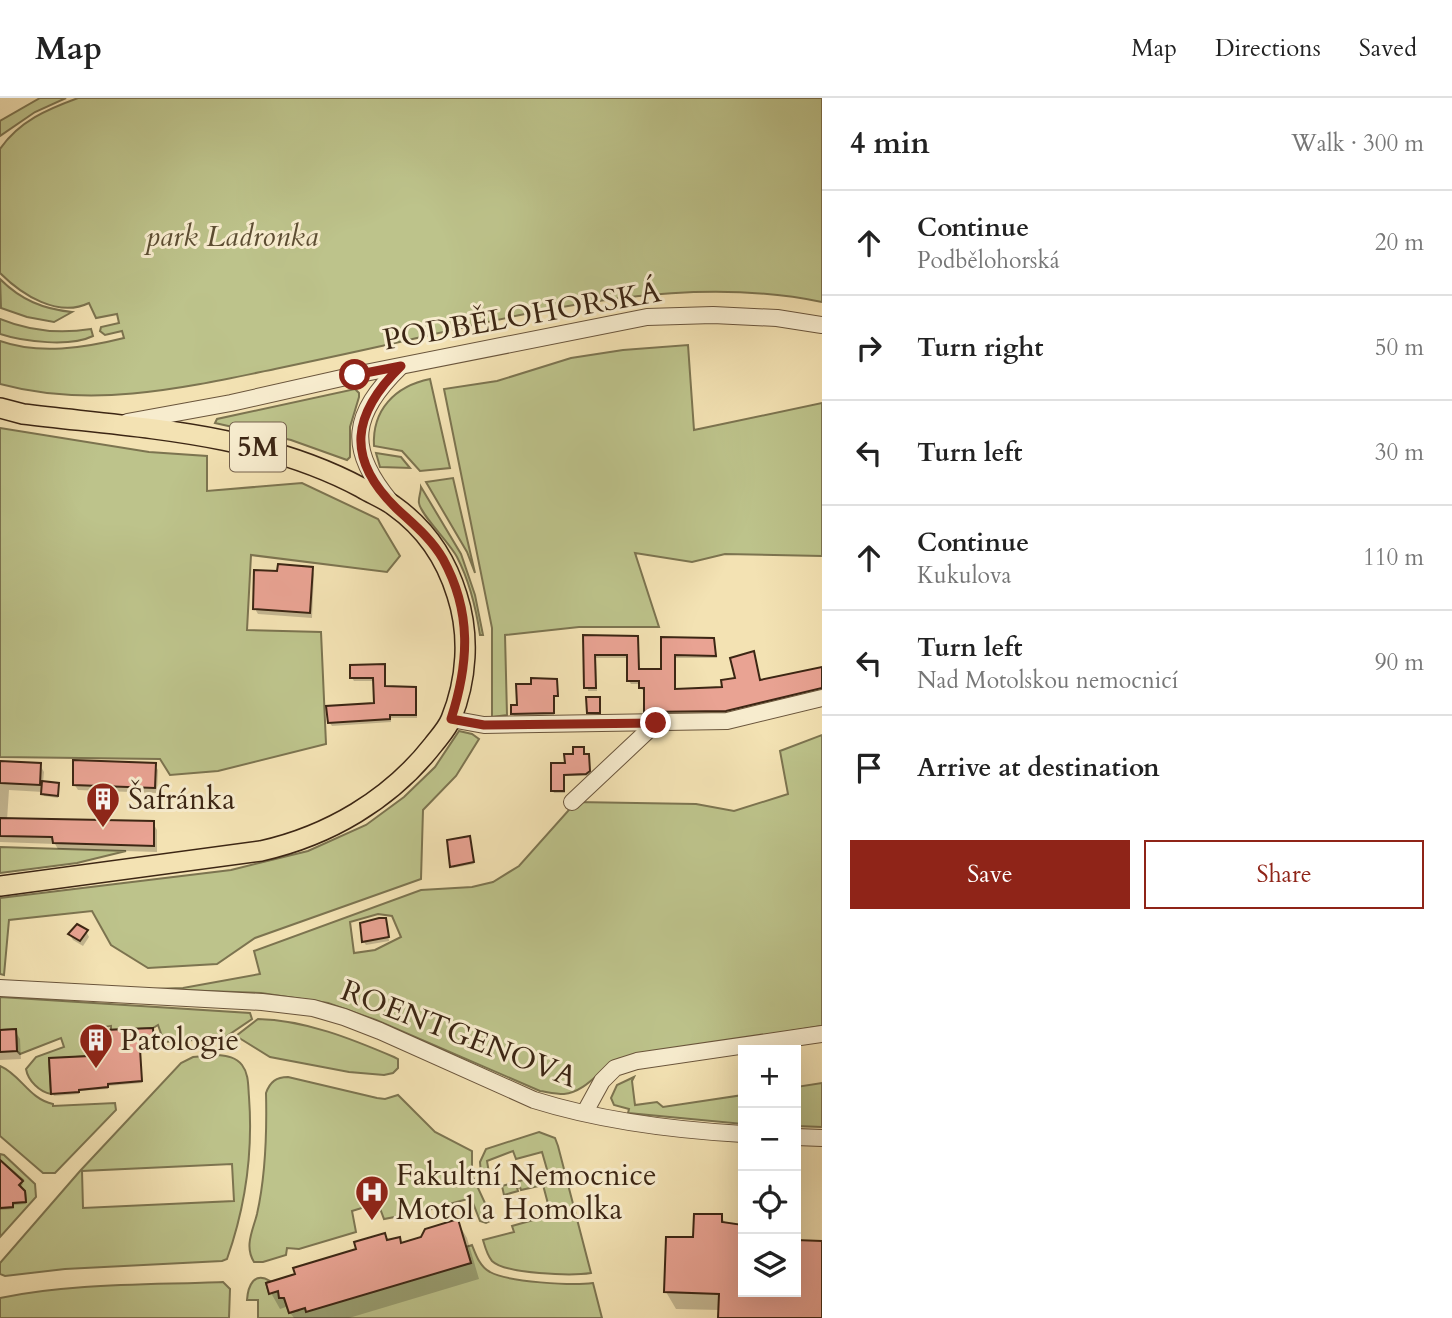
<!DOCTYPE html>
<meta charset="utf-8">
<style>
:root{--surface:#fff;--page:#f6f6f6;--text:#222;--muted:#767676;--line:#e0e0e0;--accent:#8f2418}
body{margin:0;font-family:Cardo,serif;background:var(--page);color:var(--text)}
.controls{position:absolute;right:21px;bottom:21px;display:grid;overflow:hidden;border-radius:0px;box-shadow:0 7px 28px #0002}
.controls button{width:63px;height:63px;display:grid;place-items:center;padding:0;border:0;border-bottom:2px solid var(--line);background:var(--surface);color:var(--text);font:35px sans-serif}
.stop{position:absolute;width:21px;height:21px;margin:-16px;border:5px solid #8f2418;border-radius:50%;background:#fff}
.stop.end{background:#8f2418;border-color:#fff;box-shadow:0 2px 7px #0008}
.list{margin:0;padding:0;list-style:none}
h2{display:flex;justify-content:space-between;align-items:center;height:91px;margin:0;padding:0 28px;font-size:30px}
h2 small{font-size:23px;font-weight:400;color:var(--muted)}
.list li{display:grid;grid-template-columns:46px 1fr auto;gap:21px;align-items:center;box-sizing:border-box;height:105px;padding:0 28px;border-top:2px solid var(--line)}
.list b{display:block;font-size:26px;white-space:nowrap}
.list p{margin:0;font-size:23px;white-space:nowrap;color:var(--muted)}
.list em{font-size:23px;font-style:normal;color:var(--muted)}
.actions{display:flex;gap:14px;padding:21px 28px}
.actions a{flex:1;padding:16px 0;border:2px solid var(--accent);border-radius:0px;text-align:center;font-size:24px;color:var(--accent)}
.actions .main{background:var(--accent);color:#fff}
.icon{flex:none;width:38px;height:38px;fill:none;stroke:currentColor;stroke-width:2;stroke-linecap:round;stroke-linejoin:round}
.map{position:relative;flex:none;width:822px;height:1220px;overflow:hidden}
header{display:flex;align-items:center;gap:42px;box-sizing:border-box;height:98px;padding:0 35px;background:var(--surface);border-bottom:2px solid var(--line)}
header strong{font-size:33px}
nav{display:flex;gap:38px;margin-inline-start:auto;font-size:24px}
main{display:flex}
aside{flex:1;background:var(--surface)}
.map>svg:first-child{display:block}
.green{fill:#bdc38b;stroke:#7c7450;stroke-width:2;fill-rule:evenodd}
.shadow{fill:#0003}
.building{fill:#e9a393;stroke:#3c2614;stroke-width:2}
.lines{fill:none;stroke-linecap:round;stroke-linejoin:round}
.minor-casing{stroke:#6a553c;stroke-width:18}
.major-casing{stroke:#3c2614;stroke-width:22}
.minor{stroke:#f7ecce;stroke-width:16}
.major{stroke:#f3e2b3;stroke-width:19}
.route{stroke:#8f2418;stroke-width:9}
.labels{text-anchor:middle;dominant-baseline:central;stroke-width:6;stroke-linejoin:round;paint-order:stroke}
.shield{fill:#f7ecce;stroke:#74614c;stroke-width:2}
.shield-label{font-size:28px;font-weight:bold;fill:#3c2614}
.park-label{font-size:30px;font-style:italic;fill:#5c4d32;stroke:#f7ecce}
.street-label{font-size:30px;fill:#3c2614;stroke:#f7ecce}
.poi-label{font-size:30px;fill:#3c2614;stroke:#f7ecce;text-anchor:start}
</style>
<header>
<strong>Map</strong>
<nav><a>Map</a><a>Directions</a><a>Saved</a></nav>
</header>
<main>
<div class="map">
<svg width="822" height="1220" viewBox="0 0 822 1220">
<rect width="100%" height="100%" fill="#f3e2b3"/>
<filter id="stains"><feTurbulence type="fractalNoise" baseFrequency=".00286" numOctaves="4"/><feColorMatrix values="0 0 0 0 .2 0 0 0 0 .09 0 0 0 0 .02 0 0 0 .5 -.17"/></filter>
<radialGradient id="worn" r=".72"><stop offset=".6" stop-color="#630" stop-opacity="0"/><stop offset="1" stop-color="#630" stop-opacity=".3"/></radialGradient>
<g class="green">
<polygon points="40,0 66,0 35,14 0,38 0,23"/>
<path d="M78,0H822V204C693,177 556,208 430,237C379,249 327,260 275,271C184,290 92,311 0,286V243C39,257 84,250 124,240L122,233L105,237L100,233L101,229L119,225L117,216L96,220L89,205C58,220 22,197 0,175V51C19,23 48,11 78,0Z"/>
<path d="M0,181C21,202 43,211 72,214L54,224L27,219L1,210Z"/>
<path d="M0,221C29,233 60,236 91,231L93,238C71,249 24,244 0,236Z"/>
<polygon points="688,247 694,332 822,305 822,458 725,456 692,464 635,455 659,529 579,529 505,537 507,617 492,619 492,530 444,291 497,283 571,260 623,252"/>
<path d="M430,281L450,370L420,373L402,353L374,348C372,312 395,288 430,281Z"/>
<polygon points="355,291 359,295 359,299 350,329 350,359 347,362 291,342 215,325 217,321"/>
<polygon points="0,330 149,354 207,358 207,393 302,385 378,421 400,458 387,474 251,457 247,532 321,534 326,646 218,673 170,677 160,661 0,659"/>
<polygon points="376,355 401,359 410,370 380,369"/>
<polygon points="453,380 475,475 467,454 426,384"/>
<path d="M421,389L461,456L475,497L483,537H480C476,510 470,484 457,459C450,445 420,416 419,405C418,401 421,394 421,389Z"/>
<polygon points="459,633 472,636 479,641 456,678 423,712 421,781 255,840 217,866 148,870 111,847 92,813 9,822 4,877 0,876 0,800 231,772 308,753 366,727 404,699 435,669"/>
<path d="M822,637V928L618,961C600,971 586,994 564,996C556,996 547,994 540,993L376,922L328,905L261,895L152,891L183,890L260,876L254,853L421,792L472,789L493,784L519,768L576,704L696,706L734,713L788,696L780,653ZM378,816L392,818L401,839L375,852L354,855L350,824Z"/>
<polygon points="0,749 126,753 77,765 0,775"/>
<path d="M0,899L250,915L252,921L224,940L164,944L158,927L153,930L111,932V928L104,929L105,953L89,954V958L49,961L51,996C40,994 28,983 26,971L36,959L64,949L61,940L20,956L17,953L16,931L0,932Z"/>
<path d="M258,921C305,922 352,941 394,959L398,961V970L393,975L384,977L349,974L270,959L236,938Z"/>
<path d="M218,957C227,958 236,959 242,967C249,976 248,988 249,999C253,1053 245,1110 227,1161L222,1163L65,1171L5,1178L0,1176V1165L80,1073L181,965L193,959ZM232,1066L234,1103L83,1110L82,1073Z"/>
<path d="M0,968C21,977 29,1001 53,1006V1008L115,1005L116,1012L55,1075H43L0,1038Z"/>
<path d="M288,979L377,1000L385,1001L398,997L435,1034L472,1053V1077L491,1118L490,1123L486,1125L480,1123L471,1100L421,1114L384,1121L378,1105L352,1113L356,1134L299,1151L287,1150L286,1157L263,1164H254C244,1148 253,1132 257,1116C266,1076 267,1036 266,995C270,984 276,979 288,979Z"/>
<polygon points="634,979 632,983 635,1007 657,1004 663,1009 743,997 743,1026 628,1015 629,1011 614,1007 611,1000 617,987"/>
<polygon points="822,985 822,1029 796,1028 796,989"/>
<path d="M539,1034L555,1040L558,1048L591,1175C572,1178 505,1176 492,1163C487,1157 485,1149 483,1142L514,1134L512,1128L551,1117L543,1087L521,1092L520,1089L517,1090L518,1093L504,1097L502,1088L548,1075L542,1054L516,1061L513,1053L487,1063L489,1075L481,1077L480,1064L486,1051Z"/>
<polygon points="0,1056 4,1057 35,1086 36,1099 0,1139 0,1110 13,1109 13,1105 26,1103 25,1093 19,1087 23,1082 0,1062"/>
<path d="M472,1147C476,1157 480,1169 490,1174C508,1184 572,1188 593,1185L602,1220H258V1202H247C248,1188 254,1173 270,1183L266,1185L269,1195L278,1193L284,1200L289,1215L299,1212L296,1203L471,1165L466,1149Z"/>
<path d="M223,1184L230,1191L229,1220H0V1200C70,1185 151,1187 223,1184Z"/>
</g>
<g class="shadow">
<polygon points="312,471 314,476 312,520 258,516 255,511 279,475"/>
<polygon points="585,538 637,540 639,573 663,573 663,541 713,541 717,560 676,560 676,593 724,591 737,581 755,558 761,583 822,571 822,592 728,615 647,616 646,592 642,592 640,586 631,586 629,583 629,560 596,560 597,593 588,593"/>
<polygon points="384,568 386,590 415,591 417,594 417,620 391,620 391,624 332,628 329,624 375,606 374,583 354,583 352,580"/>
<polygon points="556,582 558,599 554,599 554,617 514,618 513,616 533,588"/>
<polygon points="583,651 585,658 589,660 590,676 587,678 565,678 565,695 554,695 553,693 567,667"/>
<polygon points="0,665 40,667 44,674 43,685 58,687 59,689 58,700 44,698 43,694 9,692 7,722 153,725 157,732 157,754 58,751 55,746 0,744"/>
<polygon points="155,667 158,672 157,695 78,692 74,686"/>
<polygon points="471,742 474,766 453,770 452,768"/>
<polygon points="387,825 389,843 366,847 364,844"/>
<polygon points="86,833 89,839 83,848 73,842 70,837"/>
<polygon points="0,933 15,933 20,941 21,961 0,962"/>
<polygon points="153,933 154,952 140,953 142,985 108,988 108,991 79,993 79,996 54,998 53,996 91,960"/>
<polygon points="0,1064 23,1086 20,1090 25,1096 26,1106 13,1107 14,1111 0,1112"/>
<polygon points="721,1118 726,1126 743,1130 743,1194 796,1194 796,1144 822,1144 822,1220 720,1220 720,1212 676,1211 666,1194 695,1141"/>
<polygon points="457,1123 467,1140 479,1181 349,1220 294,1220 286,1209 280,1211 271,1195 297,1177 358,1152 384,1137 388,1144 399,1141 402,1146 423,1140"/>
</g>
<g class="building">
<polygon points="278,466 313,469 310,515 253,511 254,472 277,473"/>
<polygon points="583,537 638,538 639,571 661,571 661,539 714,540 716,558 675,557 675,591 722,589 721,582 735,580 730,560 754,553 760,582 822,569 822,590 726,613 644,614 644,590 639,590 639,583 627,583 627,557 595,557 596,590 584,590"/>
<polygon points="385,566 385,588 416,589 416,617 390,617 390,621 328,625 326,608 374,605 373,580 350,580 350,567"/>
<polygon points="531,580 557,581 558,598 554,598 554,615 511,616 511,607 517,607 516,586 531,586"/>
<polygon points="586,599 600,599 600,615 587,615"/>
<polygon points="573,649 584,649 584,656 589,656 590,673 586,676 564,677 564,693 551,693 551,665 565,665 564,656 573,656"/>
<polygon points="73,662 156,665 155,690 73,687"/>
<polygon points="0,663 41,665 40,687 0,685"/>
<polygon points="42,683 59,685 58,698 41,696"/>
<polygon points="0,720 154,723 154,748 53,745 52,739 0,738"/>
<polygon points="470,738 474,764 450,769 447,742"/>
<polygon points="379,820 386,820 389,839 362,844 360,825"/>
<polygon points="77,826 88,832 80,843 68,836"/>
<polygon points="153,930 154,951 140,951 142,983 108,986 108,989 79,992 79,994 51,996 49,960 89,958 89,954 105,953 104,932"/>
<polygon points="16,931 17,953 0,954 0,932"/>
<polygon points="0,1062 23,1083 19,1087 25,1093 26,1104 13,1105 13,1109 0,1110"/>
<polygon points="694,1116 722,1116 722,1124 743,1127 743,1194 796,1194 796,1142 822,1143 822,1220 718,1220 719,1196 664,1194 666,1139 693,1139"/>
<polygon points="458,1121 471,1165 306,1214 305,1210 289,1215 284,1200 279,1200 278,1193 269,1196 266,1185 295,1176 293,1170 356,1151 354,1144 385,1135 387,1142 400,1139 401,1145 421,1139 425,1131"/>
</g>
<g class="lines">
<g class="minor-casing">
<g id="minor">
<polyline points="127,324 231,305 355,277 647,219 713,217 777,220 822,227"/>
<path d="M390,403C346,350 352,316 400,269"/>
<polyline points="451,621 484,627 727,623 822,600"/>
<polyline points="572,704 656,625"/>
<path d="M0,890L262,904L313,910L344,919L380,933L534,1002C601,1023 673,1032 743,1036"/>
<polyline points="585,1014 602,983 615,970 637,963 822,936"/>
<polyline points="796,1039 822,1040"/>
</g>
</g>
<g class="major-casing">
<path id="major" d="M0,310L23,316C138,330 258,334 362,390C372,396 385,401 394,408C425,430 446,461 457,497C470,537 467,582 451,621C447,631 439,639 433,647C390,702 328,738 261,753L0,788"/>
</g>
<use href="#minor" class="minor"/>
<use href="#major" class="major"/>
</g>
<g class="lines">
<path class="route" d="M355,277L401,268C352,316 345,360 396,410C413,426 431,440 443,461C472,514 469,565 451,621L484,627L656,625"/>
</g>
<defs>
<g id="building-pin" transform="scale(1.75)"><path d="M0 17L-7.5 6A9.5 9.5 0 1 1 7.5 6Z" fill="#8f2418" stroke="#f7ecce"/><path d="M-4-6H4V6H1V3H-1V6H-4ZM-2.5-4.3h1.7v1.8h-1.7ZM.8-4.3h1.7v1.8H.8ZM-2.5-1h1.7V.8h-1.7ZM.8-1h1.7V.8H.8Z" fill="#fff"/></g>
<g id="hospital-pin" transform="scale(1.75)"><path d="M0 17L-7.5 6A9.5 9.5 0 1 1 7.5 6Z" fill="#8f2418" stroke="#f7ecce"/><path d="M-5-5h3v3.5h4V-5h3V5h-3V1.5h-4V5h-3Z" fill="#fff"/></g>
</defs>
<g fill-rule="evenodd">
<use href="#building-pin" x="103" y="701"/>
<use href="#building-pin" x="96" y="942"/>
<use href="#hospital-pin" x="372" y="1094"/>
</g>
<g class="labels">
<rect class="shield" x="230" y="324.5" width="56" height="49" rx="5"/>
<g class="shield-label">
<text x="258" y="349">5M</text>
</g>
<g class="park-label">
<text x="232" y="138">park Ladronka</text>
</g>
<g class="street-label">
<text transform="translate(522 218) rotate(-10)">PODBĚLOHORSKÁ</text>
<text transform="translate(459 936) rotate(21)">ROENTGENOVA</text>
</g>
<g class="poi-label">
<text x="128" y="701">Šafránka</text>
<text x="120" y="942">Patologie</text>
<text x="396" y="1077">Fakultní Nemocnice<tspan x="396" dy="34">Motol a Homolka</tspan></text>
</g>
</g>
<rect width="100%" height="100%" filter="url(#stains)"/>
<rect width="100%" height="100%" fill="url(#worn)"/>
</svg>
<div class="controls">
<button>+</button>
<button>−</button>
<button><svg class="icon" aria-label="locate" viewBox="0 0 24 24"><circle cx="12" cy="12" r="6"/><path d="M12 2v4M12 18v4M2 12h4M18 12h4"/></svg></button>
<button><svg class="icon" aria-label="layers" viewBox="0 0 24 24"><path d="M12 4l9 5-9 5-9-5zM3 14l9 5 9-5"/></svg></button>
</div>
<div class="stop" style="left:355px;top:277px"></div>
<div class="stop end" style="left:656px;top:625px"></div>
</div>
<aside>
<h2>4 min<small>Walk · 300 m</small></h2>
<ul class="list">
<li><svg class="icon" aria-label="ahead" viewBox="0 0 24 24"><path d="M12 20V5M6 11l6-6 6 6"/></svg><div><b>Continue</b><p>Podbělohorská</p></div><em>20 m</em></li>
<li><svg class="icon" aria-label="right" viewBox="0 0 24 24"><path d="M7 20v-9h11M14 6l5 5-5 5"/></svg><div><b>Turn right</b></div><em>50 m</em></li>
<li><svg class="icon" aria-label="left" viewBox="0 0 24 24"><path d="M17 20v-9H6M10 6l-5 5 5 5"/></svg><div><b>Turn left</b></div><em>30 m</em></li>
<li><svg class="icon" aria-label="ahead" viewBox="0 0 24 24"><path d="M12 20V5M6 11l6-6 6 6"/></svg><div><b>Continue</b><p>Kukulova</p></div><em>110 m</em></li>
<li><svg class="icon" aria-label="left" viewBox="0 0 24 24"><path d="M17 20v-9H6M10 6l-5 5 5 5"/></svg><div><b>Turn left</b><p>Nad Motolskou nemocnicí</p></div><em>90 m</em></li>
<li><svg class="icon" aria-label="arrive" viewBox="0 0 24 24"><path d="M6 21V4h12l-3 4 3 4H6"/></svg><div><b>Arrive at destination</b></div></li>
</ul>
<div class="actions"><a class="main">Save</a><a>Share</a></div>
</aside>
</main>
